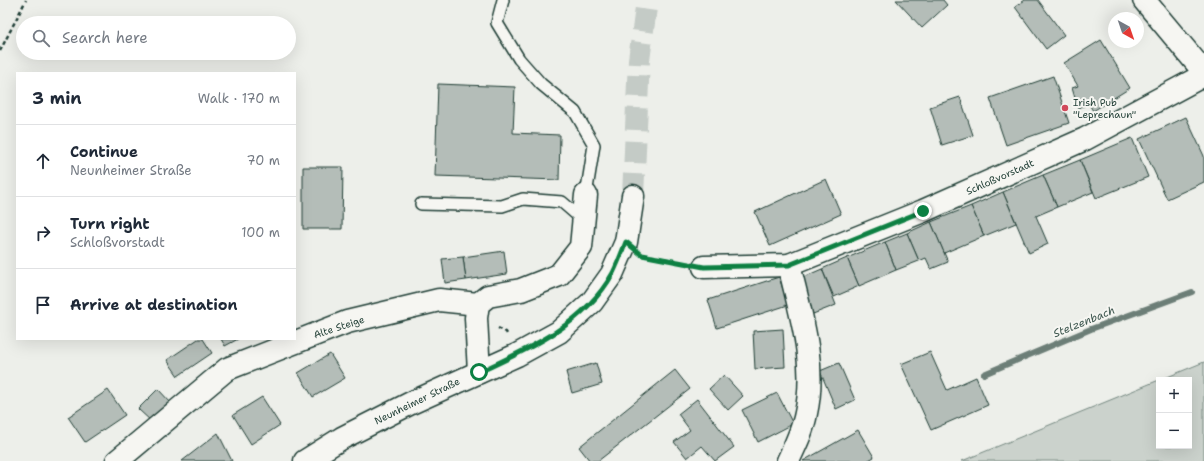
<!DOCTYPE html>
<meta charset="utf-8">
<style>
:root{--surface:#fff;--page:#f2f2f3;--text:#1f2937;--muted:#747a83;--line:#e0e1e3}
body{margin:0;font-family:"Shantell Sans",sans-serif;background:var(--page);color:var(--text)}
.controls{position:absolute;right:12px;bottom:12px;display:grid;overflow:hidden;border-radius:0px;box-shadow:0 4px 16px #0002}
.controls button{width:36px;height:36px;display:grid;place-items:center;padding:0;border:0;border-bottom:1px solid var(--line);background:var(--surface);color:var(--text);font:20px sans-serif}
.compass{position:absolute;left:1108px;top:12px;width:36px;height:36px;border-radius:50%;background:var(--surface);box-shadow:0 4px 16px #0002;rotate:140deg}
.stop{position:absolute;width:12px;height:12px;margin:-9px;border:3px solid #0b8043;border-radius:50%;background:#fff}
.stop.end{background:#0b8043;border-color:#fff;box-shadow:0 1px 4px #0008}
.list{margin:0;padding:0;list-style:none}
h2{display:flex;justify-content:space-between;align-items:center;height:52px;margin:0;padding:0 16px;font-size:17px}
h2 small{font-size:13px;font-weight:400;color:var(--muted)}
.list li{display:grid;grid-template-columns:26px 1fr auto;gap:12px;align-items:center;box-sizing:border-box;height:72px;padding:0 16px;border-top:1px solid var(--line)}
.list b{display:block;font-size:15px;white-space:nowrap}
.list p{margin:0;font-size:13px;white-space:nowrap;color:var(--muted)}
.list em{font-size:13px;font-style:normal;color:var(--muted)}
.icon{flex:none;width:22px;height:22px;fill:none;stroke:currentColor;stroke-width:2;stroke-linecap:round;stroke-linejoin:round}
.map{position:relative;flex:none;width:1204px;height:461px;overflow:hidden}
.search{position:absolute;background:var(--surface);box-shadow:0 4px 16px #0002;left:16px;top:16px;width:280px;height:44px;display:flex;align-items:center;gap:10px;box-sizing:border-box;padding:0 14px;border-radius:22px;color:var(--muted);font-size:15px}
.panel{position:absolute;background:var(--surface);box-shadow:0 4px 16px #0002;left:16px;top:72px;width:280px;height:268px;border-radius:0px}
.map>svg:first-child{display:block}
.green{fill:#cbd2cc;stroke:#758880}
.lines{fill:none;stroke-linecap:round;stroke-linejoin:round}
.stream{stroke:#6c7e77;stroke-width:6}
.building{fill:#b4bdb8;stroke:#1f3d34}
.tertiary-tunnel{stroke:#c4cbc6;stroke-width:22;stroke-dasharray:22 11;stroke-linecap:butt}
.service-casing{stroke:#1f3d34;stroke-width:14}
.minor-casing{stroke:#1f3d34;stroke-width:25}
.tertiary-casing{stroke:#1f3d34;stroke-width:25}
.path{stroke:#1f3d34;stroke-width:2.5;stroke-dasharray:4 3;stroke-linecap:butt}
.service{stroke:#f6f6f2;stroke-width:11}
.minor{stroke:#f6f6f2;stroke-width:22}
.tertiary{stroke:#f6f6f2;stroke-width:22}
.route{stroke:#0b8043;stroke-width:5}
.poi-dot{fill:#d1495b;stroke:#f6f6f2;stroke-width:1.5}
.labels{text-anchor:middle;dominant-baseline:central;stroke-width:4;stroke-linejoin:round;paint-order:stroke}
.poi-label{font-size:10px;fill:#1f3d34;stroke:#f6f6f2;text-anchor:start}
.street-label{font-size:10px;fill:#1f3d34;stroke:#f6f6f2}
.water-label{font-size:11px;font-style:italic;fill:#3f5850;stroke:#f6f6f2}
</style>
<div class="map">
<svg width="1204" height="461" viewBox="0 0 1204 461">
<rect width="100%" height="100%" fill="#edefea"/>
<filter id="ink" filterUnits="userSpaceOnUse"><feTurbulence type="fractalNoise" baseFrequency=".025" numOctaves="2"/><feDisplacementMap in="SourceGraphic" scale="8" xChannelSelector="R" yChannelSelector="G"/><feConvolveMatrix kernelMatrix="1 2 1 2 8 2 1 2 1" color-interpolation-filters="sRGB"/></filter>
<g filter="url(#ink)">
<polygon class="green" points="1204,362 1204,461 962,461 1159,380 1159,446 1189,446 1189,380 1160,380"/>
<g class="lines">
<polyline class="stream" points="984,374 1091,329 1192,292"/>
</g>
<g class="building">
<polygon points="896,0 943,0 947,5 922,28"/>
<polygon points="1025,0 1038,0 1064,35 1046,49 1015,7"/>
<polygon points="1101,40 1130,88 1093,111 1089,104 1078,108 1072,88 1078,86 1064,63"/>
<polygon points="1053,76 1069,123 1006,145 990,98"/>
<polygon points="438,84 515,87 513,133 560,135 559,180 435,176"/>
<polygon points="960,97 973,135 942,145 930,107"/>
<polygon points="1186,117 1204,156 1204,182 1167,199 1139,139"/>
<polygon points="1132,138 1148,177 1096,198 1080,160"/>
<polygon points="1080,160 1093,192 1057,207 1043,175"/>
<polygon points="303,167 343,167 342,229 303,229"/>
<polygon points="1043,175 1057,207 1036,216 1048,244 1029,253 1003,192"/>
<polygon points="826,179 841,214 770,246 755,212"/>
<polygon points="1003,192 1016,223 984,236 971,206"/>
<polygon points="971,206 984,236 944,253 931,222"/>
<polygon points="931,222 948,262 931,269 926,258 919,261 907,233"/>
<polygon points="907,233 919,261 896,270 885,242"/>
<polygon points="885,242 896,270 859,286 847,258"/>
<polygon points="504,251 507,274 466,280 463,257"/>
<polygon points="463,257 466,280 445,283 442,259"/>
<polygon points="847,258 859,286 834,297 822,269"/>
<polygon points="822,269 836,305 813,314 799,279"/>
<polygon points="779,277 788,305 717,328 708,300"/>
<polygon points="783,329 785,367 755,369 753,331"/>
<polygon points="198,339 203,339 212,353 178,376 167,360"/>
<polygon points="221,339 238,339 225,346"/>
<polygon points="930,352 947,390 976,377 988,405 931,430 901,364"/>
<polygon points="330,354 345,378 313,397 298,373"/>
<polygon points="596,363 602,384 572,393 566,372"/>
<polygon points="839,363 855,400 836,409 820,371"/>
<polygon points="675,370 690,389 598,461 590,461 579,447"/>
<polygon points="724,375 743,396 728,410 709,389"/>
<polygon points="158,389 171,403 152,422 138,409"/>
<polygon points="108,390 125,415 85,442 68,417"/>
<polygon points="777,393 793,424 758,442 742,410"/>
<polygon points="262,397 280,425 251,444 233,415"/>
<polygon points="697,399 734,447 715,461 702,446 687,458 674,442 690,430 678,414"/>
<polygon points="858,430 874,457 867,461 803,461"/>
<polygon points="218,433 232,461 182,461"/>
</g>
<g class="lines">
<polyline class="tertiary-tunnel" points="633,196 639,60 647,0"/>
<g class="service-casing">
<g id="service">
<polyline points="503,0 497,23 519,59 541,84 575,112 594,145 586,195"/>
<polyline points="421,204 502,206 523,199 562,202 584,221"/>
</g>
</g>
<g class="minor-casing">
<g id="minor">
<polyline points="704,267 789,265 923,211 1085,139 1204,75"/>
<polyline points="479,372 476,318 478,304 488,296 521,290 559,275 581,247 586,195"/>
<polyline points="117,461 227,369 347,322 439,300 478,304"/>
<path d="M788,461C795,446 803,430 806,413C817,364 800,312 789,265"/>
</g>
</g>
<g class="tertiary-casing">
<g id="tertiary">
<polyline points="1144,0 1204,72"/>
<polyline points="305,461 342,438 411,403 517,355 559,332 592,302 612,274 626,242 633,196"/>
</g>
</g>
<g class="path">
<polyline points="0,51 26,0"/>
<polyline points="644,255 684,263"/>
<polyline points="498,328 506,332 508,336"/>
</g>
<use href="#service" class="service"/>
<use href="#minor" class="minor"/>
<use href="#tertiary" class="tertiary"/>
</g>
</g>
<g class="lines" filter="url(#ink)">
<path class="route" d="M479,372C529,349 585,324 613,273C618,263 622,252 626,242L642,255L704,267L789,265L923,211"/>
</g>
<circle class="poi-dot" cx="1065" cy="108" r="4"/>
<g class="labels">
<g class="poi-label">
<text x="1073" y="102">Irish Pub<tspan x="1073" dy="12">"Leprechaun"</tspan></text>
</g>
<g class="street-label">
<text transform="translate(1000 177) rotate(-24)">Schloßvorstadt</text>
<text transform="translate(339 327) rotate(-18)">Alte Steige</text>
<text transform="translate(417 401) rotate(-26)">Neunheimer Straße</text>
</g>
<g class="water-label">
<text transform="translate(1084 322) rotate(-22)">Stelzenbach</text>
</g>
</g>
</svg>
<div class="controls">
<button>+</button>
<button>−</button>
</div>
<svg class="compass" viewBox="-18 -18 36 36"><path d="M0-13l5 13h-10z" fill="#e53935"/><path d="M0 13l5-13h-10z" fill="#747a83"/></svg>
<div class="stop" style="left:479px;top:372px"></div>
<div class="stop end" style="left:923px;top:211px"></div>
<div class="search"><svg class="icon" aria-label="search" viewBox="0 0 24 24"><circle cx="10" cy="10" r="6"/><path d="M15 15l6 6"/></svg>Search here</div>
<section class="panel">
<h2>3 min<small>Walk · 170 m</small></h2>
<ul class="list">
<li><svg class="icon" aria-label="ahead" viewBox="0 0 24 24"><path d="M12 20V5M6 11l6-6 6 6"/></svg><div><b>Continue</b><p>Neunheimer Straße</p></div><em>70 m</em></li>
<li><svg class="icon" aria-label="right" viewBox="0 0 24 24"><path d="M7 20v-9h11M14 6l5 5-5 5"/></svg><div><b>Turn right</b><p>Schloßvorstadt</p></div><em>100 m</em></li>
<li><svg class="icon" aria-label="arrive" viewBox="0 0 24 24"><path d="M6 21V4h12l-3 4 3 4H6"/></svg><div><b>Arrive at destination</b></div></li>
</ul>
</section>
</div>
